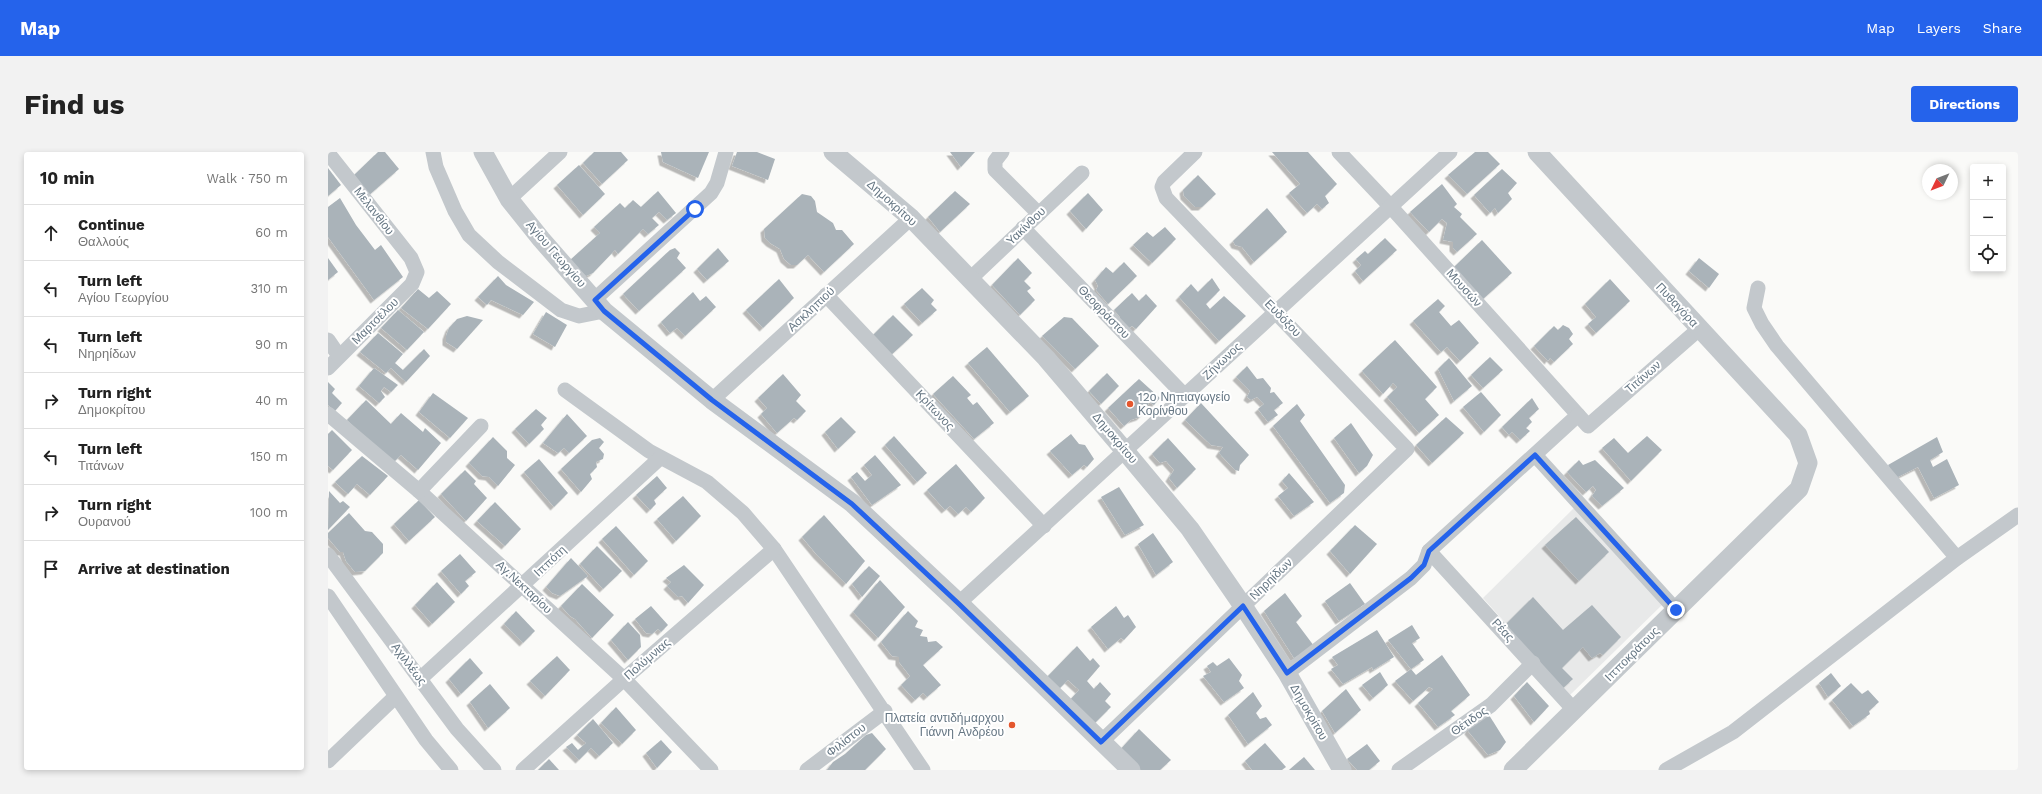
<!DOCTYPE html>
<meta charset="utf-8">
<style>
:root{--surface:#fff;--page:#f2f2f2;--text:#222;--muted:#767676;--line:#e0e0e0;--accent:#2563eb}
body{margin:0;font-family:"Work Sans",sans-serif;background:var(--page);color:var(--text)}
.controls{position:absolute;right:12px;top:12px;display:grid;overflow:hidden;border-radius:4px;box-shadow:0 2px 6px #0003}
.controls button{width:36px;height:36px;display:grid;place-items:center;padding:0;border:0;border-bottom:1px solid var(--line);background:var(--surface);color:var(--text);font:20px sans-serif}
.compass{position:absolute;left:1594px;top:12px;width:36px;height:36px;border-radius:50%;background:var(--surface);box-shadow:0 2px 6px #0003;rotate:227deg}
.stop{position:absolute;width:12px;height:12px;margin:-9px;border:3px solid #2563eb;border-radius:50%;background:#fff}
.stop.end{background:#2563eb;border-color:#fff;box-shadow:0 1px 4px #0008}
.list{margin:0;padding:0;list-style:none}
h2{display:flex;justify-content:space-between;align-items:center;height:52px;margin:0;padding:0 16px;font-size:17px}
h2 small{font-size:13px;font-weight:400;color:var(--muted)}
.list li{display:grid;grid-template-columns:26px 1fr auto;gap:12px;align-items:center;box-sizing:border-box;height:56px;padding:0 16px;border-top:1px solid var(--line)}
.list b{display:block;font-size:15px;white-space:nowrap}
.list p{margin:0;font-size:13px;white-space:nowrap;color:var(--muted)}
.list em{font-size:13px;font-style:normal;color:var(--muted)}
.icon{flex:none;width:22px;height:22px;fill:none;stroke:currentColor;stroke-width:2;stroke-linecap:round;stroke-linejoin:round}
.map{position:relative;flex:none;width:1690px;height:618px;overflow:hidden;border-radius:4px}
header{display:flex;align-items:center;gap:24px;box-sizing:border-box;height:56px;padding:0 20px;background:var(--accent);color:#fff}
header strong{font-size:19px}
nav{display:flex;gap:22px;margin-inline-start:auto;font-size:14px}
.intro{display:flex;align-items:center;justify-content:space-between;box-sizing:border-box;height:96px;padding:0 24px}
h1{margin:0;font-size:28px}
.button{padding:10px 18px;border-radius:4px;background:var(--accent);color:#fff;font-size:14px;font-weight:700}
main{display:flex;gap:24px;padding:0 24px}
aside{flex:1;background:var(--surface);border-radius:4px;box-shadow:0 2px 6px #0003}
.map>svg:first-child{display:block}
.built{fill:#e8e9e9}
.building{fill:#aab3b9;filter:url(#shadow)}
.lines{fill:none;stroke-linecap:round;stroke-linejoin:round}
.minor{stroke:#c3c8cc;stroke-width:15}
.tertiary{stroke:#c3c8cc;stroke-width:19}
.route{stroke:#2563eb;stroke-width:5}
.poi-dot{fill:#e4572e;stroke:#fff;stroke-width:1.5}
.labels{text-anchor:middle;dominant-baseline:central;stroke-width:4;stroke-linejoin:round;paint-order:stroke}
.street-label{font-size:12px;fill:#657683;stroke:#fff}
.poi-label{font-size:12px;fill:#657683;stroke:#fff;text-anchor:start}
</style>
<header>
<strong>Map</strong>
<nav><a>Map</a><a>Layers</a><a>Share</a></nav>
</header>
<div class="intro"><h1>Find us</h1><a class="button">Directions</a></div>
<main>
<aside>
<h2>10 min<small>Walk · 750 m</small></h2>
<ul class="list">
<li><svg class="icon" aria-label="ahead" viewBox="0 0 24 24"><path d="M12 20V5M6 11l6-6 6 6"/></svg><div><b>Continue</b><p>Θαλλούς</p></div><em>60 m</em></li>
<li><svg class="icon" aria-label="left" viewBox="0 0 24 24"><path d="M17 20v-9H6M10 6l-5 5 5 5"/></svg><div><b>Turn left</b><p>Αγίου Γεωργίου</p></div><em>310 m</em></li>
<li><svg class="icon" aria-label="left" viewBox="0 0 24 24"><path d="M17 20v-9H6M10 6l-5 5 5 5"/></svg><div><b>Turn left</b><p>Νηρηίδων</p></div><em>90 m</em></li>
<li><svg class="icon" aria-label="right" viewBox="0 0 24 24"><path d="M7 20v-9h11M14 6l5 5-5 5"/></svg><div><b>Turn right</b><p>Δημοκρίτου</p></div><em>40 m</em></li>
<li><svg class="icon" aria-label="left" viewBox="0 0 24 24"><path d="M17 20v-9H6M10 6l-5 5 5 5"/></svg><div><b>Turn left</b><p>Τιτάνων</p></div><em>150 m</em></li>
<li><svg class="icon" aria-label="right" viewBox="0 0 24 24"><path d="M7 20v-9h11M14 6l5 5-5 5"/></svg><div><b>Turn right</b><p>Ουρανού</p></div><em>100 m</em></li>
<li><svg class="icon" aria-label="arrive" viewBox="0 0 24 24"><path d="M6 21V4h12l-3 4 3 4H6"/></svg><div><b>Arrive at destination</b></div></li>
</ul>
</aside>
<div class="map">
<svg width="1690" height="618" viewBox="0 0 1690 618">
<defs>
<filter id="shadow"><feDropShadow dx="-3.5" dy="3.5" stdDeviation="0" flood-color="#0004"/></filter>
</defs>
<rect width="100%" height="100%" fill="#fafaf8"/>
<polygon class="built" points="1248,354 1335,452 1242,543 1155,446"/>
<g class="building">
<polygon points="50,0 57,0 71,17 40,44 25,24"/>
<polygon points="266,0 293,0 300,8 274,32 255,11"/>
<polygon points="333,0 381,0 370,26 335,10"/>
<polygon points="409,0 429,0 447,7 440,28 404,14"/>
<polygon points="622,0 647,0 633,15"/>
<polygon points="944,0 980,0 1009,32 997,44 1001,51 994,57 989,52 979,61 961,41 972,32"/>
<polygon points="1147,0 1160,0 1172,12 1139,42 1120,23"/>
<polygon points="251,13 277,42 255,63 229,33"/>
<polygon points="0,16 13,33 0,44"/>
<polygon points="1174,17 1189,31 1180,41 1184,47 1170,61 1167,56 1162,61 1146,43"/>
<polygon points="870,23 888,42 874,55 867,55 856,44 855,38"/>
<polygon points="1114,32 1129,52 1126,55 1134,62 1132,65 1149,82 1129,100 1125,96 1125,90 1115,88 1119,71 1114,67 1101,80 1082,60"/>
<polygon points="330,39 348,61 339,68 331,60 324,66 331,73 320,82 315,77 290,102 287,98 265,121 258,124 241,109 272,81 266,75 292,51 297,56 305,48 313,55"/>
<polygon points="627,39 642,52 612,80 600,65"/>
<polygon points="760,41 775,58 758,77 742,59"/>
<polygon points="474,42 483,44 487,49 489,60 505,71 508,78 514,78 526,92 496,120 480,103 469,113 463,113 456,107 452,97 442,91 437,86 436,77"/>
<polygon points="12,46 28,73 47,98 53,93 75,125 46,148 0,85 0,55"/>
<polygon points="939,56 959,80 926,110 914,95 907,93 905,89"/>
<polygon points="837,75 848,87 824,111 805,93 819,80 825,85"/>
<polygon points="1057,86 1069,98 1035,129 1027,119 1033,113 1028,107 1037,99 1040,102"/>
<polygon points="1154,88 1184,121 1155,147 1126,115"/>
<polygon points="347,96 352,101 349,106 358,116 311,159 295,142 342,98"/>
<polygon points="390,96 401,109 379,128 369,117"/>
<polygon points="0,106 10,120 0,128"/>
<polygon points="690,106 704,121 696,129 703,136 699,139 707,148 692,163 664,133"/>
<polygon points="1371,106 1391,122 1381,136 1361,119"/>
<polygon points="796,110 809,124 780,152 768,138 770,134 767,128 778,115 785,121"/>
<polygon points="170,124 178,133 206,150 195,163 163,148 159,153 150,145"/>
<polygon points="884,126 892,138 878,152 882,157 896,144 918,164 891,189 851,145 863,132 870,140"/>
<polygon points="451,127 466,146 435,176 418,158"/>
<polygon points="1282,127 1302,149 1268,181 1260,172 1268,165 1257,152"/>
<polygon points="594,136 606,148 603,152 609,158 594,171 576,152"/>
<polygon points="90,137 101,146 109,139 123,152 100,177 73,156"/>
<polygon points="365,140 372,149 378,144 388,155 357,184 349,176 342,181 333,170"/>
<polygon points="804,141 811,149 818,142 829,154 808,177 804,174 798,178 790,170 792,165 786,158"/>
<polygon points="1110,147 1117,154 1111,160 1123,174 1131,168 1151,191 1132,209 1119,195 1113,200 1085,169"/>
<polygon points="70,158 96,180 79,198 53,176"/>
<polygon points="218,160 239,173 227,195 205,182"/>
<polygon points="565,163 585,183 562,204 544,184"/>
<polygon points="139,164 155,168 129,197 118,190 118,184 121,176 129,167"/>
<polygon points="736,165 744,166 771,194 747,217 714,184"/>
<polygon points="1235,173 1241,176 1245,182 1241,187 1245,192 1226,210 1222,206 1220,209 1206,194 1226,174 1230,178"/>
<polygon points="50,181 75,202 67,211 75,218 96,197 102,204 78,230 63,216 58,221 32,200"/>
<polygon points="1067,188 1109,235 1097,247 1111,263 1091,281 1059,245 1069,235 1065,231 1055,242 1034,219"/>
<polygon points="659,195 701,244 682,260 640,211"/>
<polygon points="1162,205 1175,218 1155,236 1143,223"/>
<polygon points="1121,206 1144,234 1126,249 1110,217"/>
<polygon points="919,214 929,227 935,226 943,236 942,241 946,240 955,251 946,258 950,263 940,270 930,257 936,252 929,245 923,248 919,245 922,239 908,225"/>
<polygon points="46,216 70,233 63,240 56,235 53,239 57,245 51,251 31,234"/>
<polygon points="779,221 791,234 773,252 761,239"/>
<polygon points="455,222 473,243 468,249 478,259 469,268 466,266 449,281 433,262 439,256 430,246"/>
<polygon points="625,224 643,243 639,246 645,253 649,250 666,271 646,287 605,242"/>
<polygon points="811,227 832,246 826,253 821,250 817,260 812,265 803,268 796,274 780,256"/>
<polygon points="0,230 7,237 4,241 14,251 7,259 0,253"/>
<polygon points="1153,240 1173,263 1156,280 1135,255"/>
<polygon points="105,241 140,266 122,286 91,260"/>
<polygon points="1204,246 1211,257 1201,266 1204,270 1198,276 1202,279 1192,288 1184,280 1181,283 1174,275"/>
<polygon points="38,248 63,272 73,261 95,280 97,276 113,291 90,318 73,303 65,311 19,268"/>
<polygon points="873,251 921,303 912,313 911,319 907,318 891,301 895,295 883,293 857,268"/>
<polygon points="969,252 977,263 972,269 1017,333 1016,341 1002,351 945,274"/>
<polygon points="208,257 219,266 213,273 216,277 201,292 187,277"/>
<polygon points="239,262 259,284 241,301 236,296 230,301 215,291"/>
<polygon points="513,265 528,280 510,297 497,280"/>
<polygon points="1118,265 1136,281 1104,311 1088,293"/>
<polygon points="1023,271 1045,303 1039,314 1031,321 1006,286"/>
<polygon points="4,278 24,298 5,318 0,314 0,282"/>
<polygon points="743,282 751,292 757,293 766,307 759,315 756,313 744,323 722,299"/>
<polygon points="566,284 599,321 589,330 557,293"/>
<polygon points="1319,284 1334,298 1303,329 1274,296 1286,286 1300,301"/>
<polygon points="165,285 179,299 179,306 187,313 170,334 161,325 154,324 141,311"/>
<polygon points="1609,285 1615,300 1602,308 1605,315 1619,307 1631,333 1606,346 1590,315 1568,326 1560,313"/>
<polygon points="272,286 276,290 271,296 276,302 275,307 268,310 269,315 262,322 264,327 253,340 233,317 264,288"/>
<polygon points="840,286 868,317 849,336 841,326 846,318 838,309 832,311 824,302"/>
<polygon points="547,303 573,333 544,353 523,325 529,320 537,329 544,323 536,313"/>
<polygon points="34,304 60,324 42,343 29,332 20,342 7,330"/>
<polygon points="211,307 240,341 226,355 196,320"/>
<polygon points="1251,308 1255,313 1267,308 1296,336 1274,354 1264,344 1268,338 1265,334 1258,340 1239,320"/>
<polygon points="628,312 657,346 643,360 638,355 630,362 622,354 617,358 599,338"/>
<polygon points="137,318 148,329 146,332 159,346 138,369 113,342"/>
<polygon points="961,321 986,350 966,364 950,344 960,336 954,329"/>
<polygon points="329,324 339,336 326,348 328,352 322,358 308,343"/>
<polygon points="791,335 816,373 797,383 773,345"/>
<polygon points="1,339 12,351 15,349 22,355 0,378"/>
<polygon points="355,344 373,364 348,389 329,367"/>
<polygon points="91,348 107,365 81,389 66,372"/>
<polygon points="167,350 193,377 177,394 149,369"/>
<polygon points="21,361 37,379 44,380 55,392 55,401 37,419 27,420 18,409 15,400 12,400 0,386 0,381"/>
<polygon points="496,363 537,409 518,432 489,403 474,385"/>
<polygon points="1248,365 1281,400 1251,429 1217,393"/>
<polygon points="1027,373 1049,392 1022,422 1002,399"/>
<polygon points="288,374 320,409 306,423 274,387"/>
<polygon points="825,381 845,410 828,423 810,392"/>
<polygon points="269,394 294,419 275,437 252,412"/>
<polygon points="132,402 148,420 137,429 141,434 133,442 113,419"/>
<polygon points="243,406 260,424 232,444 224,441 218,435"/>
<polygon points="356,413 376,433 360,451 354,444 350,445 339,434 343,430 338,426"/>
<polygon points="541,414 552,424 534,445 524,432"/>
<polygon points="552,428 577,455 550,486 525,460"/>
<polygon points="109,430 127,450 104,472 87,453"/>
<polygon points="1022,431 1037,452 1011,469 997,449"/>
<polygon points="254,432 286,463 264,486 247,467 242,464 233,454"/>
<polygon points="957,441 974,464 968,470 986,494 966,506 936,459"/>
<polygon points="1205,445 1235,478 1264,453 1293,485 1275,503 1272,501 1264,506 1255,495 1234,516 1245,527 1234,537 1177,473"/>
<polygon points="323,454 340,473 333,480 330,477 324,482 318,481 307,467"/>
<polygon points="788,454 796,466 800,463 808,475 796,488 793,486 780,497 763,475"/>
<polygon points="188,459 207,479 195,491 176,472"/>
<polygon points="580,459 590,469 587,475 595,478 592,484 599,485 600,490 608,489 615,495 595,513 613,533 599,545 595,541 587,548 573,533 582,524 571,510 571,505 564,504 553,490"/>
<polygon points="300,470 312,483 313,495 300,508 283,488"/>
<polygon points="1084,473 1092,486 1084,491 1096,508 1083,517 1088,523 1114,503 1142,543 1123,559 1127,563 1110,575 1090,551 1105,537 1101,535 1085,549 1067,529 1083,517 1060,488"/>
<polygon points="1049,478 1066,505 1045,518 1044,515 1015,532 1003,517 1010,513 1004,505"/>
<polygon points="749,494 762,509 765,506 772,514 759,529 766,537 772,530 783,542 777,549 783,555 766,572 741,549 751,538 740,528 730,538 718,526"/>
<polygon points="229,504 242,518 217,544 202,529"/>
<polygon points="142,506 155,521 133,542 121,527"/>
<polygon points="901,506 914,523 911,529 916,536 896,550 875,524 883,520 879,514 885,510 889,514"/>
<polygon points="1052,520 1060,533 1045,546 1034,533"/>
<polygon points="1503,521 1513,534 1500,545 1491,531"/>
<polygon points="1199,530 1221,554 1206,570 1186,544"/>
<polygon points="1523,531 1534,542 1540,538 1551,550 1541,559 1542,562 1525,574 1504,548"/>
<polygon points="162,532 182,556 160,576 142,550"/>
<polygon points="1018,537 1033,558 1007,581 994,559"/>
<polygon points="925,540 934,554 928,561 932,567 938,565 944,573 920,592 900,563"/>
<polygon points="288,555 308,578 294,592 273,571"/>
<polygon points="1161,563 1178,590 1172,598 1160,603 1140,579 1142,574"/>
<polygon points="265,567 285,591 271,604 263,596 251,608 238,595 244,591 250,598 258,591 249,583"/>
<polygon points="811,577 843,608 832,618 808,618 790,600"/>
<polygon points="544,581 558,597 537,618 499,618 505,610 517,602 538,583"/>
<polygon points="333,588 344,600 329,616 318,601"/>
<polygon points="937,591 958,615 954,618 924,618 917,609"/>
<polygon points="1039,592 1052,609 1041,618 1029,618 1019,607"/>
<polygon points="976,605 987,618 961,618"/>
<polygon points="221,607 231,618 210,618"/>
</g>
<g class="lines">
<g class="minor">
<polyline points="105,0 108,15 127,59 141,83 170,110 233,158 251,164 276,159"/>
<polyline points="674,0 667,9 667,18 711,62"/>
<polyline points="1011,0 1063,55 1260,274 1371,177"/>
<polyline points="0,1 83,106 89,120 84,132 0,216"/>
<polyline points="181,47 232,0"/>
<polyline points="695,76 857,244"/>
<polyline points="642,127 754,21"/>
<polyline points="1430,136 1426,156 1434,172 1449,194 1629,406"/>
<polyline points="498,143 716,374"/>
<polyline points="267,147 383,41 389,31 398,0"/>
<polyline points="0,188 11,204"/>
<polyline points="237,238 321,299 379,330 415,361 446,397 595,618"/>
<polyline points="384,248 583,66"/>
<polyline points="0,262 91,339 296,527 383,618"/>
<polyline points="1207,303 1348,458"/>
<polyline points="91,339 153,274"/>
<polyline points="1101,399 1247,559"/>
<polyline points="0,403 129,577 166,618"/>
<polyline points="0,444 98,588 123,618"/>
<polyline points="631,451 1122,0"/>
<polyline points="959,521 1083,426 1096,413 1101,399 1250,263"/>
<polyline points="92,527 332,306"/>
<polyline points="773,590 1079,297 838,46 834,35 836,30 867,0"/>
<polyline points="0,609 67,545"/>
<polyline points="195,618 296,527 446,397"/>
<polyline points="479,618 557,559"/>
<polyline points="1071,618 1163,553 1205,511"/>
<polyline points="1338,618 1405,580 1629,406 1690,363"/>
</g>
<g class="tertiary">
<polyline points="155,0 181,47 213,87 276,159 384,248 524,351 631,451 803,618"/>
<polyline points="505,0 583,66 718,206 797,299 862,377 915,454 959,521 1014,618"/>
<polyline points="1185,618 1471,337 1480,311 1470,283 1209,0"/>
</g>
</g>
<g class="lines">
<polyline class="route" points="367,57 267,148 276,159 384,248 524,352 631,452 773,590 915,454 959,521 1083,426 1096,413 1101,399 1207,303 1348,458"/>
</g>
<g class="poi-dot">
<circle cx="802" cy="252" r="4"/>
<circle cx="684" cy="573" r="4"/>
</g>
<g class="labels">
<g class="street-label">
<text transform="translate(564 51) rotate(42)">Δημοκρίτου</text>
<text transform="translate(46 59) rotate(52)">Μελανθίου</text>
<text transform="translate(698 74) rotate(-44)">Υακίνθου</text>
<text transform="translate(228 102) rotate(49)">Αγίου Γεωργίου</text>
<text transform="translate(1136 136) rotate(48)">Μουσών</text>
<text transform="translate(1349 153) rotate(47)">Πυθαγόρα</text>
<text transform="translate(483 157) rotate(-43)">Ασκληπιού</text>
<text transform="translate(776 160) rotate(46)">Θεοφράστου</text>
<text transform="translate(955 166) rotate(46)">Ευδόξου</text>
<text transform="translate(47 169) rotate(-45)">Μαρτσέλου</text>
<text transform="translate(894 209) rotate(-43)">Ζήνωνος</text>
<text transform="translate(1315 225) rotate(-41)">Τιτάνων</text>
<text transform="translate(607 258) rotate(47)">Κρίτωνος</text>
<text transform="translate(787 286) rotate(50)">Δημοκρίτου</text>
<text transform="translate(222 409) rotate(-43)">Ιππότη</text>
<text transform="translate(943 427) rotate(-44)">Νηρηίδων</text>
<text transform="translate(196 435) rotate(43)">Αγ.Νεκταρίου</text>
<text transform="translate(1175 478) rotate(47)">Ρέας</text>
<text transform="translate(1304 502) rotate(-45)">Ιπποκράτους</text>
<text transform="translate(319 507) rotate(-41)">Πολύμνιας</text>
<text transform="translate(81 512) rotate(53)">Αχιλλέως</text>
<text transform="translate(981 560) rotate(60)">Δημοκρίτου</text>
<text transform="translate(1141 569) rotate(-35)">Θέτιδος</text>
<text transform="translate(518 588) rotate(-38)">Φιλίστου</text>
</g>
<g class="poi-label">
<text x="810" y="245">12ο Νηπιαγωγείο<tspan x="810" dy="14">Κορίνθου</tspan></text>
<text x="676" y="566" text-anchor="end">Πλατεία αντιδήμαρχου<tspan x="676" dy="14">Γιάννη Ανδρέου</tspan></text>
</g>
</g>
</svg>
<div class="controls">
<button>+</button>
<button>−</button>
<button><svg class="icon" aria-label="locate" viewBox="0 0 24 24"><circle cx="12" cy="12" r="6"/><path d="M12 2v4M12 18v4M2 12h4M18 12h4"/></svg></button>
</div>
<svg class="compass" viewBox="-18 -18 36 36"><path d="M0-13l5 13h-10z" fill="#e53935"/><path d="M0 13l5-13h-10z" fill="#767676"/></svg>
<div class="stop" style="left:367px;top:57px"></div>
<div class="stop end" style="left:1348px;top:458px"></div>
</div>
</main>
